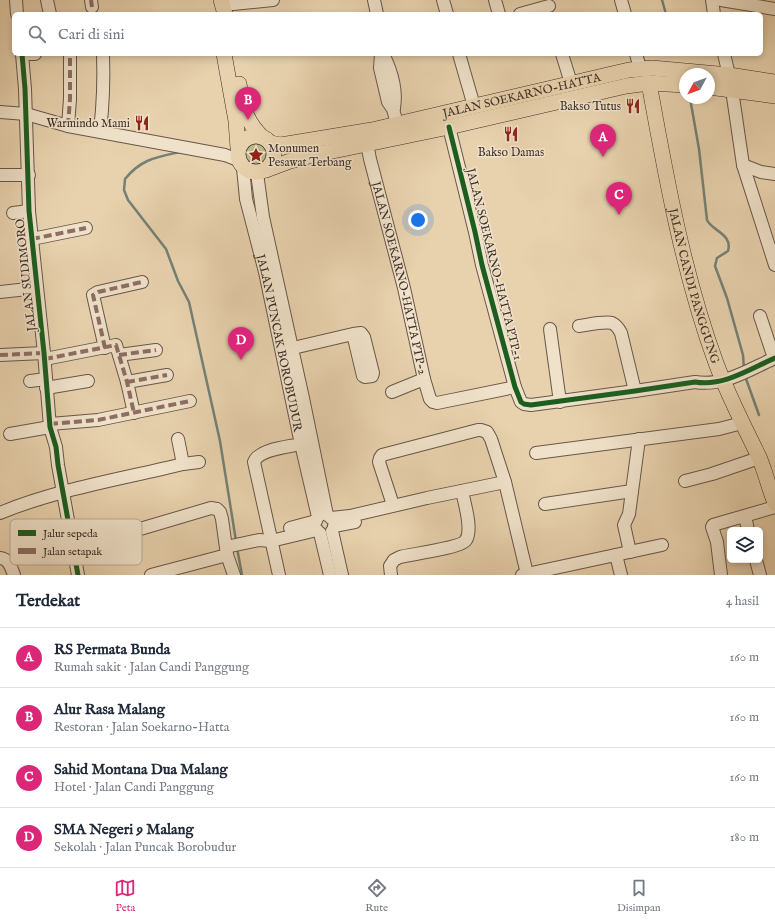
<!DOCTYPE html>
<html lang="id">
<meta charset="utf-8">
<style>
:root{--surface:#fff;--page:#f6f6f7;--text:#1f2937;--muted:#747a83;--line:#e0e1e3;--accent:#db2777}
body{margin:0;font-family:"IM FELL English",serif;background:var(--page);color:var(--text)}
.controls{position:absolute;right:12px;bottom:12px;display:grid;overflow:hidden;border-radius:6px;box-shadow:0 2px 6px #0003}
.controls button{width:36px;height:36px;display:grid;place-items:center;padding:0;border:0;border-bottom:1px solid var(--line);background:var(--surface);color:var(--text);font:20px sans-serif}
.compass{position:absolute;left:679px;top:68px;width:36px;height:36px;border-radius:50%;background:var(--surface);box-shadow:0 2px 6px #0003;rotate:229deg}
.you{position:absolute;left:418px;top:220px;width:14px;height:14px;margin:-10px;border:3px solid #fff;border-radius:50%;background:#1a73e8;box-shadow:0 0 0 6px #1a73e833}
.badge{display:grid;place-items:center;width:26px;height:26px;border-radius:50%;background:var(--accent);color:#fff;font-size:13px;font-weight:700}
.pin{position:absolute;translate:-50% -33px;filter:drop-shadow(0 1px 2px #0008)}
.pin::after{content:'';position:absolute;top:21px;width:14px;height:12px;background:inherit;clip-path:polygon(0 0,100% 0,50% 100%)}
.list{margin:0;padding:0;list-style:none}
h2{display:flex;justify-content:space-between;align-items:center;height:52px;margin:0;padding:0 16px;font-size:17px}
h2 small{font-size:13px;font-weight:400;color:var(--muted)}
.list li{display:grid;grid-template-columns:26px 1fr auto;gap:12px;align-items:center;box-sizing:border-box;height:60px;padding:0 16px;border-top:1px solid var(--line)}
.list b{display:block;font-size:15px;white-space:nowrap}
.list p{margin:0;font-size:13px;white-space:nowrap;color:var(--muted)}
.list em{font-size:13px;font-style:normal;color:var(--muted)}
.icon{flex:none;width:22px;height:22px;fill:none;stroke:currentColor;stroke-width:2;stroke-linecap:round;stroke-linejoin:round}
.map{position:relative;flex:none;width:775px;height:575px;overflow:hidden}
.search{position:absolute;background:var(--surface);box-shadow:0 2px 6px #0003;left:12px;right:12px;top:12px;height:44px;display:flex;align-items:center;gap:10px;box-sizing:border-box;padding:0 14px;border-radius:6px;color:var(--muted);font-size:15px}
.sheet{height:292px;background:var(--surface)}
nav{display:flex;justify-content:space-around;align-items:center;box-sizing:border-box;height:56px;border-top:1px solid var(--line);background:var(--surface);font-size:11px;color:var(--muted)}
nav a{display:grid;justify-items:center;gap:2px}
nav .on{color:var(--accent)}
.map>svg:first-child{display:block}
.green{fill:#b8bb89;stroke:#7a7458}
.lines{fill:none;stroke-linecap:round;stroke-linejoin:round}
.stream{stroke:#738176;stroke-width:2.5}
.minor-casing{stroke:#68574a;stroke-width:14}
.major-casing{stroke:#3d2e28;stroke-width:16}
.minor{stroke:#f0e2ca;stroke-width:12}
.major{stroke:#e8d2ae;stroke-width:15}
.quiet{stroke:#8d6e63;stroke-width:4;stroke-dasharray:8 4;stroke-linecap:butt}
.cycleway-casing{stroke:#f0e2ca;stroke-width:8}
.cycleway{stroke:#1b5e20;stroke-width:5}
.labels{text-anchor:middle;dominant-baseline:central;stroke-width:3;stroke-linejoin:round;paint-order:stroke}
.street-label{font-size:12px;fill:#3d2e28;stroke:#f0e2ca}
.poi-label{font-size:12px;fill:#3d2e28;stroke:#f0e2ca;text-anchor:end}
.key{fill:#f0e2ca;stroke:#baac99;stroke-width:1}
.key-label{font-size:11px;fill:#3d2e28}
</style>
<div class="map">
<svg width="775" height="575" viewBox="0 0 775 575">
<rect width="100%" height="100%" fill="#e8d2ae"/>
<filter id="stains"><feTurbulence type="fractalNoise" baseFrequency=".005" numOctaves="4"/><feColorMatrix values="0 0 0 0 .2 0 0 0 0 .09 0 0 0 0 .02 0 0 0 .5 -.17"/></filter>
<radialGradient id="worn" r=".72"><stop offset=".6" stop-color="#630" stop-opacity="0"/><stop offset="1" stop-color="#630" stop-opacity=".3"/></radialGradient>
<circle class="green" cx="256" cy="154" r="10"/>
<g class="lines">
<g class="stream">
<polyline points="662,0 666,14"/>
<path d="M690,98L699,149L707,220C712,231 733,234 728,251L717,258L715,266L727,298L743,355L744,369"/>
<path d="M180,152C157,157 141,159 125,179L124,190L128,200L166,249L178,281L189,302L220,441L236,541"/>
<polyline points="745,376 759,415"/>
<polyline points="237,548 242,575"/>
</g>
<g class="minor-casing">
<g id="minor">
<polyline points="16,0 17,14"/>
<polyline points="47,0 50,14"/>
<polyline points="91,0 92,7"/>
<polyline points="374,0 377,14"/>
<polyline points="443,0 447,14"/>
<polyline points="495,0 499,14"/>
<polyline points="621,0 625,14"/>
<polyline points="712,0 714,14"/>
<polyline points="721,0 775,9"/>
<polyline points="223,5 273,0"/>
<polyline points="520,14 549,6"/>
<polyline points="22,54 25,89 29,211 44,353 50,427 56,447 58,465 78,575"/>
<polyline points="22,54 35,54"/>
<polyline points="381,54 380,68 388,102 393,109 397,124"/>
<path d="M383,54C391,70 397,90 394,108"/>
<polyline points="459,54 474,106"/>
<polyline points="562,54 571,83"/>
<polyline points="636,54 640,68"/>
<polyline points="724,54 729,75"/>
<polyline points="732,90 743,165 775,265"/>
<polyline points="0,112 26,114 68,126 225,155 238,160"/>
<polyline points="68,126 70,99 70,54"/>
<path d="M449,127L475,232L482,265L515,387L521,402L524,404L531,405L635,391L695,382C723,387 750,369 775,358"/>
<path d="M100,131C103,105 104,80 103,54"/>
<path id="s1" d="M367,144L370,159L404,288L424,379L430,399L433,402L437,403L515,387"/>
<polyline points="743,165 761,172 775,174"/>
<path id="s2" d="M243,168L246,199L265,272L301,444L318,517"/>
<polyline points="257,173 263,217 303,398 327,515"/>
<polyline points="0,175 29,175"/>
<polyline points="13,213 29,211"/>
<polyline points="32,239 86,228"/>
<polyline points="0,292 37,288"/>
<polyline points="760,316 772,352"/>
<path d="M579,326C587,325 604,321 612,323C616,325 619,329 621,333L635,391"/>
<polyline points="550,329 560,402"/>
<polyline points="105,348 93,295 98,292 142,282"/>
<polyline points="293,348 353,334 361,333 364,337 373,373 372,376 365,377 363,376 353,334"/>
<polyline points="0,355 44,353"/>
<polyline points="119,355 156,350"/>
<polyline points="45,359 116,345 127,382 134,413"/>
<polyline points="30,381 46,379"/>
<polyline points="127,382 167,375"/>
<polyline points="46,388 88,381"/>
<polyline points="392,392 424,379"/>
<polyline points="50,424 98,420 190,401"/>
<polyline points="10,434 50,427"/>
<polyline points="178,439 183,464"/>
<polyline points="536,453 719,429 742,423"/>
<polyline points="685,481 712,474 759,458"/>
<polyline points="545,504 632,491"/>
<polyline points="393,505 379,462 380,458 382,455 478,430 481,430 487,432 491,439 505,482 527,574"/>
<path d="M0,513C58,489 122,479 183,464L199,462"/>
<polyline points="745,516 748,530"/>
<polyline points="331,518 350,516 427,498 505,482"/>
<polyline points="334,526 355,522"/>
<polyline points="290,528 316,521"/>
<polyline points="332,531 342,575"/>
<polyline points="320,533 330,575"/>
<polyline points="226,547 259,540 271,541 317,530"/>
<polyline points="74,550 140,529 211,508 217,509 220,512 222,519 227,555 234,575"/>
<polyline points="630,552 624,525 629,514 639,439"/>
<polyline points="616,555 621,575"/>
<path d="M0,558C9,559 11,567 14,575"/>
<polyline points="756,560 760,575"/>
<polyline points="151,575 227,555"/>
<path d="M279,575L254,462C259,449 288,447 301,444"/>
<path d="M391,575L390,566L394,560L400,557C412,554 461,548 466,540C473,529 464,502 462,491"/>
<polyline points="522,575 662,545"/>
<polyline points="721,575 717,542 712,527 713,525 775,507"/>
</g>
</g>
<g class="major-casing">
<g id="major">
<polyline points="221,0 225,14"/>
<polyline points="224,54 236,121 238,148"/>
<path id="s3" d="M649,83C666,177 683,273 716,363C728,395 744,426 759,457C765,471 769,488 775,503"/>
<path d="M239,84C243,107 245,120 262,137"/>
<polyline points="709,87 775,96"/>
<circle cx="256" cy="154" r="18"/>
<path id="s4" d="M270,143L281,145L372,130L629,70L652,68L729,75L775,82"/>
<polyline points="266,170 290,161 309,156 449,127 626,86 649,83 685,85"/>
</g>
</g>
<use href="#minor" class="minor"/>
<use href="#major" class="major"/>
<g class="quiet">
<polyline points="91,0 92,7"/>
<polyline points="22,54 35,54"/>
<polyline points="68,126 70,99 70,54"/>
<polyline points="32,239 86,228"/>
<polyline points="105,348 93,295 98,292 142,282"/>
<polyline points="0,355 44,353"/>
<polyline points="119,355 156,350"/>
<polyline points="45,359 116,345 127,382 134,413"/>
<polyline points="127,382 167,375"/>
<polyline points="50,424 98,420 190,401"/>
</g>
<g class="cycleway-casing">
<g id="cycleway">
<polyline points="22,54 25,89 29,211 44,353 50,427 56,447 58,465 78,575"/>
<path d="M449,127L475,232L482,265L515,387L521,402L524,404L531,405L635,391L695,382C723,387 750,369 775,358"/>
</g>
</g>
<use href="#cycleway" class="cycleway"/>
</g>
<defs>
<g id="restaurant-bare" transform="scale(1.2)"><path d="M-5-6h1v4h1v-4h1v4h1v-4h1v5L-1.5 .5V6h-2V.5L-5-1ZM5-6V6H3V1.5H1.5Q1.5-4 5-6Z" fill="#8f2418" stroke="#f0e2ca" stroke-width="2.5" paint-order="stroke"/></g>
<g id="sight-bare" transform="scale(1.2)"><path d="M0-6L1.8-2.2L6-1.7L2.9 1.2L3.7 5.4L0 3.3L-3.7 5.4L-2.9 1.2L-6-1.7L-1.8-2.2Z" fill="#8f2418" stroke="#f0e2ca" stroke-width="2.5" paint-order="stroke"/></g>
</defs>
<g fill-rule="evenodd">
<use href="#restaurant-bare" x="633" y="106"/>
<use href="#restaurant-bare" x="142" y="123"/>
<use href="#restaurant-bare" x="511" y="134"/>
<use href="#sight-bare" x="256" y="155"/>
</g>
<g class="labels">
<g class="street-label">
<text stroke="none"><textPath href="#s4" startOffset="257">JALAN SOEKARNO-HATTA</textPath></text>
<text transform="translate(494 264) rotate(76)">JALAN SOEKARNO-HATTA PTP-1</text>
<text transform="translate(26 275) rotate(-96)">JALAN SUDIMORO</text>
<text stroke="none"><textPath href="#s1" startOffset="138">JALAN SOEKARNO-HATTA PTP-2</textPath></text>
<text stroke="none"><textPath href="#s3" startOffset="208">JALAN CANDI PANGGUNG</textPath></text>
<text stroke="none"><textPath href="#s2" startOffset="179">JALAN PUNCAK BOROBUDUR</textPath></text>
</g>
<g class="poi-label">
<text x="621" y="106">Bakso Tutus</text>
<text x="130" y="123">Warmindo Mami</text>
<text x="268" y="148" text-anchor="start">Monumen<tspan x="268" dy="14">Pesawat Terbang</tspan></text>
<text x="511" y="152" text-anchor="middle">Bakso Damas</text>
</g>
</g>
<rect x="10" y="519" width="132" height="46" rx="6" class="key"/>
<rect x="18" y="530" width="18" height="6" fill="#1b5e20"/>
<rect x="18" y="548" width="18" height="6" fill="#8d6e63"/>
<g class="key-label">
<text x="43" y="537">Jalur sepeda</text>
<text x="43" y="555">Jalan setapak</text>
</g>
<rect width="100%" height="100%" filter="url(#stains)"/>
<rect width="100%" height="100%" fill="url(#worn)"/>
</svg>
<div class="controls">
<button><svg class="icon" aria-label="layers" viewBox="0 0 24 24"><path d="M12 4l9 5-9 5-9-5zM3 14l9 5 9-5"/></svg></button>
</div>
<svg class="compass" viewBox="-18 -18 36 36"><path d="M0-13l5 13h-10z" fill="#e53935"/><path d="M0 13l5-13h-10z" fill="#747a83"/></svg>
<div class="you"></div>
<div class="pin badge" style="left:603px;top:157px">A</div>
<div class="pin badge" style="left:248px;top:120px">B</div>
<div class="pin badge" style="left:619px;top:215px">C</div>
<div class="pin badge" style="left:241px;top:360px">D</div>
<div class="search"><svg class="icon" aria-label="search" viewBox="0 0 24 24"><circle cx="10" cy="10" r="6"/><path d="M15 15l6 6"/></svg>Cari di sini</div>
</div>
<section class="sheet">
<h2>Terdekat<small>4 hasil</small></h2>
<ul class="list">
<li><span class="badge">A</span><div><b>RS Permata Bunda</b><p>Rumah sakit · Jalan Candi Panggung</p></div><em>160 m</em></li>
<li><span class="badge">B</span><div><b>Alur Rasa Malang</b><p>Restoran · Jalan Soekarno-Hatta</p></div><em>160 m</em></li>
<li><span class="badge">C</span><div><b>Sahid Montana Dua Malang</b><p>Hotel · Jalan Candi Panggung</p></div><em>160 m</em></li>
<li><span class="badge">D</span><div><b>SMA Negeri 9 Malang</b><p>Sekolah · Jalan Puncak Borobudur</p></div><em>180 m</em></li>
</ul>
</section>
<nav>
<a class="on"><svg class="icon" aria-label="map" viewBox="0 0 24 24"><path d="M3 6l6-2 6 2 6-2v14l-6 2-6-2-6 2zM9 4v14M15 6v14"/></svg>Peta</a>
<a><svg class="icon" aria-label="directions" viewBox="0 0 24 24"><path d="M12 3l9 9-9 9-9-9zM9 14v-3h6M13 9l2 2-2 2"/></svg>Rute</a>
<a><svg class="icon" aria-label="saved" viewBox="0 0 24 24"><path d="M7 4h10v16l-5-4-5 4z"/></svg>Disimpan</a>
</nav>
